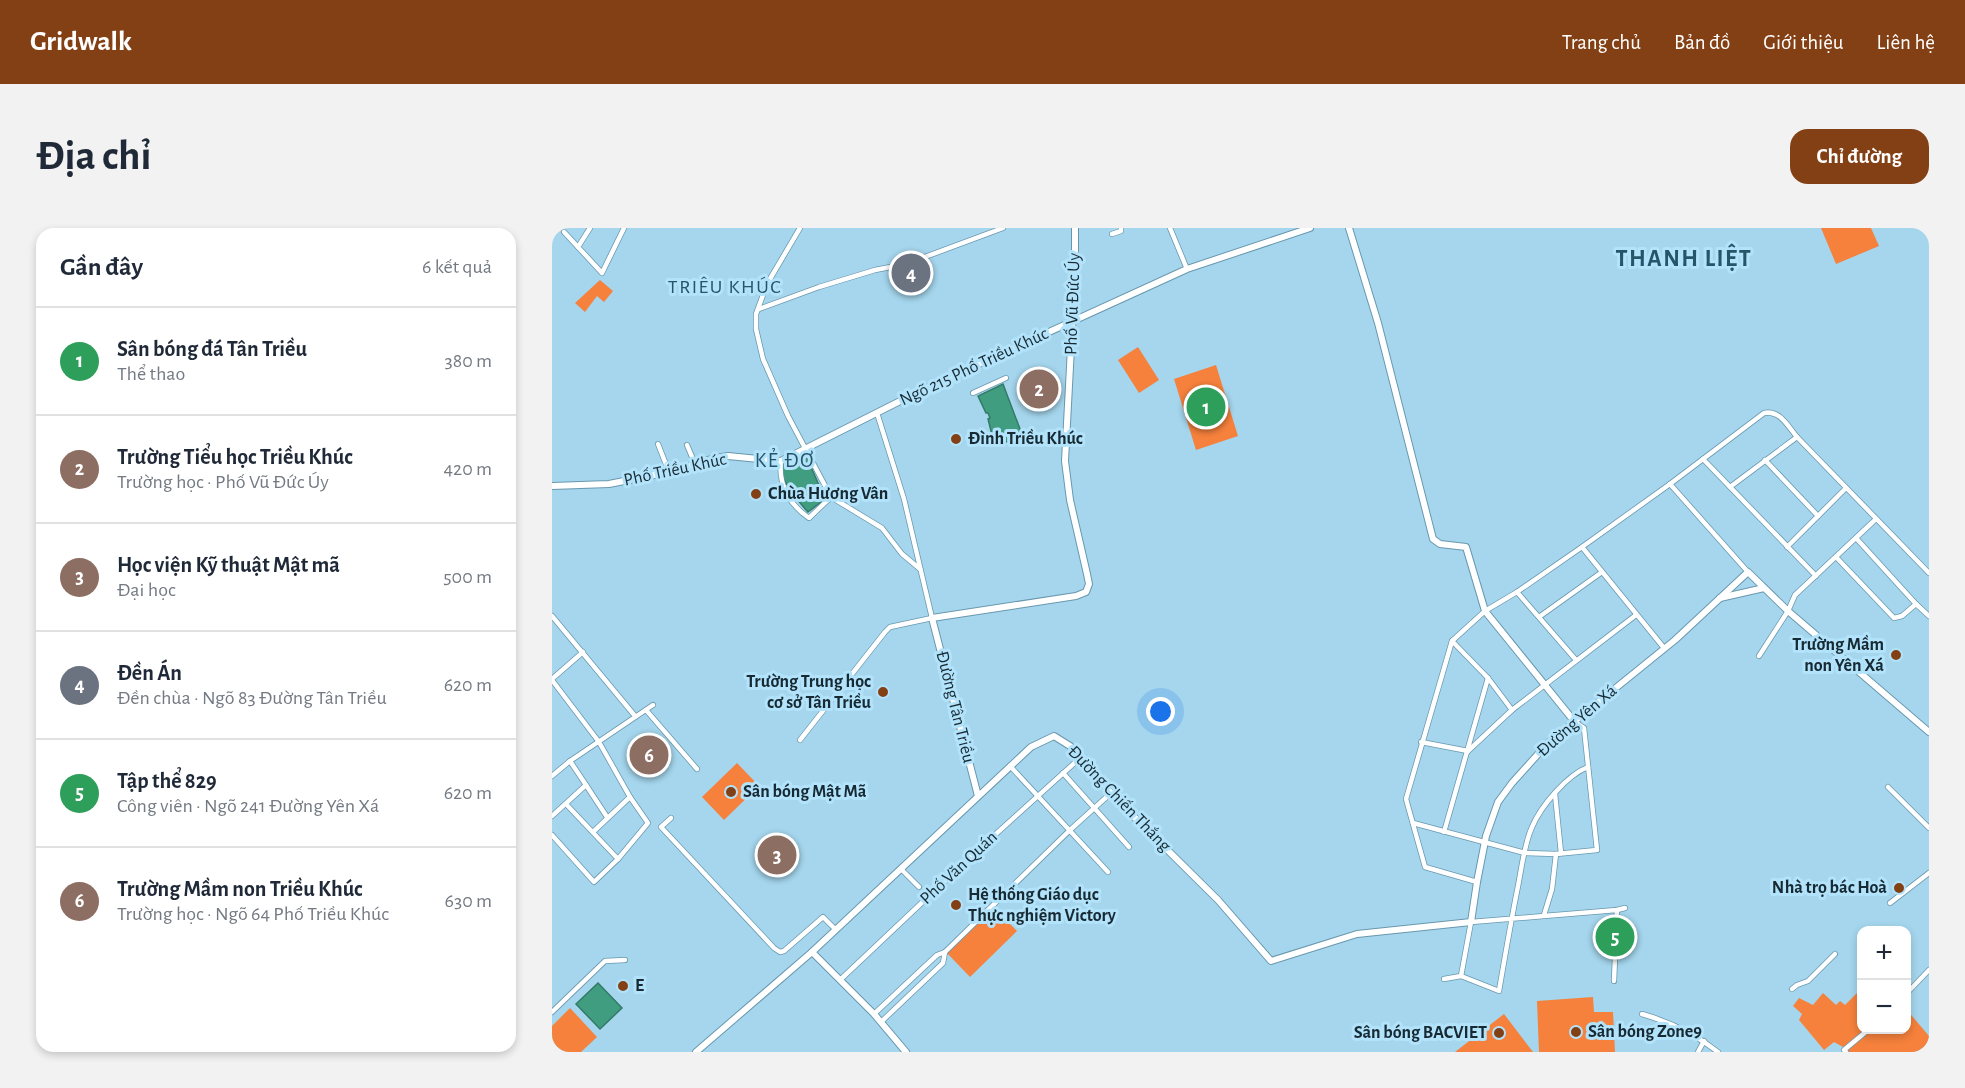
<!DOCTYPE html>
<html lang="vi">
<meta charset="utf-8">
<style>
:root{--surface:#fff;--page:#f2f2f3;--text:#1f2937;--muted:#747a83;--line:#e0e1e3;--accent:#844015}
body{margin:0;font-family:"Alegreya Sans",sans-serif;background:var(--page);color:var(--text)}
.controls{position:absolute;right:18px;bottom:18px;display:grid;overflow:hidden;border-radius:12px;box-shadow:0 3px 9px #0003}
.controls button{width:54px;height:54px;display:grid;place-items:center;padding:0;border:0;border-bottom:2px solid var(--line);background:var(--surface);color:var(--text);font:30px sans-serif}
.you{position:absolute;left:609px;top:484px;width:21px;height:21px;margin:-15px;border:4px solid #fff;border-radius:50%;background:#1a73e8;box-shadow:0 0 0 9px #1a73e833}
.badge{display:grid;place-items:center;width:39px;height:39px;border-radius:50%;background:var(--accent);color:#fff;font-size:20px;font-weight:700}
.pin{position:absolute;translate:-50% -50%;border:3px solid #fff;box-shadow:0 2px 6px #0006}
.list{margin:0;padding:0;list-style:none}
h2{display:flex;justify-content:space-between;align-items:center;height:78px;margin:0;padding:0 24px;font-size:26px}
h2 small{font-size:20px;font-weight:400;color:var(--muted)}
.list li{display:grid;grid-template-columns:39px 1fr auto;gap:18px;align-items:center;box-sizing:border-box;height:108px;padding:0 24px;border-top:2px solid var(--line)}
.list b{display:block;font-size:22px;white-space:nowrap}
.list p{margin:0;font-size:20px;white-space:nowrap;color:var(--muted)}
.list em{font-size:20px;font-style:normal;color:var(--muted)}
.map{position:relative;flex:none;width:1377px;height:824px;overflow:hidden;border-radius:18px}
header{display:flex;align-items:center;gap:36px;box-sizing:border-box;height:84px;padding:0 30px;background:var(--accent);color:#fff}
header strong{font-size:28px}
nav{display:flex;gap:33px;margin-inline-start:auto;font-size:21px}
.intro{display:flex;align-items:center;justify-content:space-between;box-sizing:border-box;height:144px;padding:0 36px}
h1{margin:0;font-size:42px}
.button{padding:15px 27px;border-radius:18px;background:var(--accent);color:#fff;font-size:21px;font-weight:700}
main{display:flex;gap:36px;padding:0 36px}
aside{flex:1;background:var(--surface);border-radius:18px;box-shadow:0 3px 9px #0003}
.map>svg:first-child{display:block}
.green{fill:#f5813c}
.water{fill:#409d7f;stroke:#347a68;stroke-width:1.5}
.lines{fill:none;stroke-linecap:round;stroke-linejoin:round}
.street-casing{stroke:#6998ae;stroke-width:6}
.secondary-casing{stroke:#6998ae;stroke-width:8}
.street{stroke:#fff;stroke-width:4.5}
.secondary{stroke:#fff;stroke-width:6}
.poi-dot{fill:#844015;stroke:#b2e3fb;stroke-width:2}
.labels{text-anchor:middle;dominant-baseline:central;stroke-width:6;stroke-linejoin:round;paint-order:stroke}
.street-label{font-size:18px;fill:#172a33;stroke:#b2e3fb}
.poi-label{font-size:18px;font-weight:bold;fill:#172a33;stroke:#b2e3fb;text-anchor:start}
.neighbourhood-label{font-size:20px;letter-spacing:1.5px;fill:#265569;stroke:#b2e3fb}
.quarter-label{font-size:21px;letter-spacing:1.5px;fill:#265569;stroke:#b2e3fb}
.district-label{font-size:24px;font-weight:bold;letter-spacing:1.5px;fill:#265569;stroke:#b2e3fb}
</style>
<header>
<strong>Gridwalk</strong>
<nav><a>Trang chủ</a><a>Bản đồ</a><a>Giới thiệu</a><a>Liên hệ</a></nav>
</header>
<div class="intro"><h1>Địa chỉ</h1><a class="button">Chỉ đường</a></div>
<main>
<aside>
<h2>Gần đây<small>6 kết quả</small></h2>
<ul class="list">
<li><span class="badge" style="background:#2e9e5b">1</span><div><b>Sân bóng đá Tân Triều</b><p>Thể thao</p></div><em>380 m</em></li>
<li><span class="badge" style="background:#8d6e63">2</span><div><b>Trường Tiểu học Triều Khúc</b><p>Trường học · Phố Vũ Đức Úy</p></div><em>420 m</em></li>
<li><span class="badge" style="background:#8d6e63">3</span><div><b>Học viện Kỹ thuật Mật mã</b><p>Đại học</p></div><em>500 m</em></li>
<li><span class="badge" style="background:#6b7280">4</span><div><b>Đền Án</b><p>Đền chùa · Ngõ 83 Đường Tân Triều</p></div><em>620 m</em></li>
<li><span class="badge" style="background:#2e9e5b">5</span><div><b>Tập thể 829</b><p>Công viên · Ngõ 241 Đường Yên Xá</p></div><em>620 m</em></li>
<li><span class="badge" style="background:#8d6e63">6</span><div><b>Trường Mầm non Triều Khúc</b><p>Trường học · Ngõ 64 Phố Triều Khúc</p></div><em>630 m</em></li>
</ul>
</aside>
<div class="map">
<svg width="1377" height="824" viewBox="0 0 1377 824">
<rect width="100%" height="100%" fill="#a5d6ed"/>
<g class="green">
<polygon points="1269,0 1319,0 1327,18 1284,36"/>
<polygon points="48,52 61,63 52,74 45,68 33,84 23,75"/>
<polygon points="586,119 607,152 587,165 566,132"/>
<polygon points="664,137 686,208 644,222 622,151"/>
<polygon points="185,535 207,558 172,592 150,569"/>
<polygon points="440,678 465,703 418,749 394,724"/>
<polygon points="1309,761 1310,802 1313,802 1291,819 1282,814 1272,822 1247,792 1250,786 1241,778 1247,770 1261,777 1271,765 1284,777 1288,773 1293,777"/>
<polygon points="1041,769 1042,784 1061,784 1063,824 987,824 985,773"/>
<polygon points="18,780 45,809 29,824 0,824 0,798"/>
<polygon points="1355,782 1377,808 1377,816 1365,824 1297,824 1295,822 1320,802 1354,802"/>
<polygon points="952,786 981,824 903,824"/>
</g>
<g class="water">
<polygon points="451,156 471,209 464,213 442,215 436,191 438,190 436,185 434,185 426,168"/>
<path d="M252,223L273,271L256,284C242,268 229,255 228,233Z"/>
<polygon points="46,755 70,780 48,801 24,776"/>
</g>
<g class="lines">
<g class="street-casing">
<g id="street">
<polyline points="38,0 26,19 50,45 72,0"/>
<polyline points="248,0 215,56 204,86 204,101 211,131 236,188 279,269 330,300 350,326 368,341"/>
<polyline points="618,0 635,41"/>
<polyline points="12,4 26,19"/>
<polyline points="560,6 569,3 569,0"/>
<polyline points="207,81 267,59 323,42 354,36 451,0"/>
<polyline points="421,165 454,150"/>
<polyline points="106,216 117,244"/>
<polyline points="135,217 143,236"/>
<polyline points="1151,231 1264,348"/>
<polyline points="1213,232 1266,288"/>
<path d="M229,233C226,257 238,277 257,290L279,269"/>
<polyline points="1118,256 1196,344"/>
<polyline points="1178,259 1245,209"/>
<polyline points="1304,310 1364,376 1377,388"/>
<polyline points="1030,319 1112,420"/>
<polyline points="1235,319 1294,260"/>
<polyline points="1284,329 1342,390 1350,388 1364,376"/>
<polyline points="965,364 1024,432"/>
<polyline points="0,388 83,488"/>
<polyline points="987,389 1050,344"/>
<polyline points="900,413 936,450 960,482"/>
<polyline points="1207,428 1236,383 1243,367 1324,291"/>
<polyline points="0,451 31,424"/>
<polyline points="0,452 47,514 78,569 96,595 66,631 42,654 0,607"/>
<polyline points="94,482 145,541"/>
<polyline points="248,512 333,404 338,399 380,390 352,271 325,185"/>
<polyline points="869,514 916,523"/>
<polyline points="916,523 960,482 1084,387"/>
<polyline points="18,533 34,557"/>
<polyline points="458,538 556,644"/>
<path d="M1036,539C1015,547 989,578 980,599C972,617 970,638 966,658C959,693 953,728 947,763L909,748L919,694C968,690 1016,686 1065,682L1073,680"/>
<polyline points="511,545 577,619"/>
<polyline points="0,548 18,533 101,477"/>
<polyline points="1336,559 1377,600"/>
<polyline points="1003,566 1009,625"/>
<polyline points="14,576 66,631"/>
<polyline points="0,588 34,557 55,589"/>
<polyline points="119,590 109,599 222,720 228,724 232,723 271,689 283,701"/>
<polyline points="861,595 973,625 1004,626 1045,622 1032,500 1022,493"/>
<polyline points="41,604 78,569"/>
<polyline points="892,604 936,450"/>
<polyline points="349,641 367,659"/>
<path d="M925,654L873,639L854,571L900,413L933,383L965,364L1030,319L1118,256L1212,185C1228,182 1235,197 1245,209L1377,345"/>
<polyline points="1338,675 1377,645"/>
<polyline points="992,687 1000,661 1004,626"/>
<polyline points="892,751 909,748"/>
<polyline points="288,752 414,633 528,530"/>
<polyline points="1062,753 1065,682"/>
<polyline points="1240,761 1245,757 1256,753 1283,726"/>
<polyline points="1354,766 1377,742"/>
<polyline points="0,784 53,733 73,732"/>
<polyline points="322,786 385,727 393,724 518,602 559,565"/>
<path d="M1090,786C1118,794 1143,806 1166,824"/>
<polyline points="329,794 391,735 393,724"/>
<polyline points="1146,824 1152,813"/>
<polyline points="1294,824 1292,822 1316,802"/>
</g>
</g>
<g class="secondary-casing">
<g id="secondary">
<polyline points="797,0 826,95 881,311 888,316 914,319 933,383 1022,493"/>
<polyline points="0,258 57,256 117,244 159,231 176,228 229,233 372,161 635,41 758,0"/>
<polyline points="1168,370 1212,360"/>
<polyline points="426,568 380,390 524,368 534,364 537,356 535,346 518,272 513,233 523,44 523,0"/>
<polyline points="260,724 322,786 354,824"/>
<polyline points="144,824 260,724 479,519 502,508 518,518 566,573 666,672 719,733 805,706 919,694 925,654 934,608 946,574 960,555 997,514 1123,412 1196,344 1236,383 1377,504"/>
</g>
</g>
<use href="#street" class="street"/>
<use href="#secondary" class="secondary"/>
</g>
<g class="poi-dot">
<circle cx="404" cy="211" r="6"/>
<circle cx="204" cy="266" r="6"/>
<circle cx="1344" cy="427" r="6"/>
<circle cx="331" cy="464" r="6"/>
<circle cx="179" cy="564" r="6"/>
<circle cx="1347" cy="660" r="6"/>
<circle cx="404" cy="677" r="6"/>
<circle cx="71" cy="758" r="6"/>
<circle cx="1024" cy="804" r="6"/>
<circle cx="947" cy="805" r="6"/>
</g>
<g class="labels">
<g class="street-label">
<text transform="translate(521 76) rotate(-88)">Phố Vũ Đức Úy</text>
<text transform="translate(422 139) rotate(-25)">Ngõ 215 Phố Triều Khúc</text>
<text transform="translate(123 242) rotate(-12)">Phố Triều Khúc</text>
<text transform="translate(403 479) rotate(76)">Đường Tân Triều</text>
<text transform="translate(1025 493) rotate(-41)">Đường Yên Xá</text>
<text transform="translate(567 571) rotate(46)">Đường Chiến Thắng</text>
<text transform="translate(407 640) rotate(-43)">Phố Văn Quán</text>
</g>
<g class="poi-label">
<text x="416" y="211">Đình Triều Khúc</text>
<text x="216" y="266">Chùa Hương Vân</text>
<text x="1332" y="417" text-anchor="end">Trường Mầm<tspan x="1332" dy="21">non Yên Xá</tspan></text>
<text x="319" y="454" text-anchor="end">Trường Trung học<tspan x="319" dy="21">cơ sở Tân Triều</tspan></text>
<text x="191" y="564">Sân bóng Mật Mã</text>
<text x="1335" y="660" text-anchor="end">Nhà trọ bác Hoà</text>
<text x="416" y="667">Hệ thống Giáo dục<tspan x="416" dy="21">Thực nghiệm Victory</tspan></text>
<text x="83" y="758">E</text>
<text x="1036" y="804">Sân bóng Zone9</text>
<text x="935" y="805" text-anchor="end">Sân bóng BACVIET</text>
</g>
<g class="neighbourhood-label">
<text x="173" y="59">TRIÊU KHÚC</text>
</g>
<g class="quarter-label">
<text x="233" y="232">KẺ ĐƠ</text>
</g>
<g class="district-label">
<text x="1132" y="31">THANH LIỆT</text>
</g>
</g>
</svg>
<div class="controls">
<button>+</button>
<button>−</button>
</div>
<div class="you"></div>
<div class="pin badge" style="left:654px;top:179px;background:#2e9e5b">1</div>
<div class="pin badge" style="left:487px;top:161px;background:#8d6e63">2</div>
<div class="pin badge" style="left:225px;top:627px;background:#8d6e63">3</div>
<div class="pin badge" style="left:359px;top:45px;background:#6b7280">4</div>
<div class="pin badge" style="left:1063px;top:709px;background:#2e9e5b">5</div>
<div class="pin badge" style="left:97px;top:527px;background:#8d6e63">6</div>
</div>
</main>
